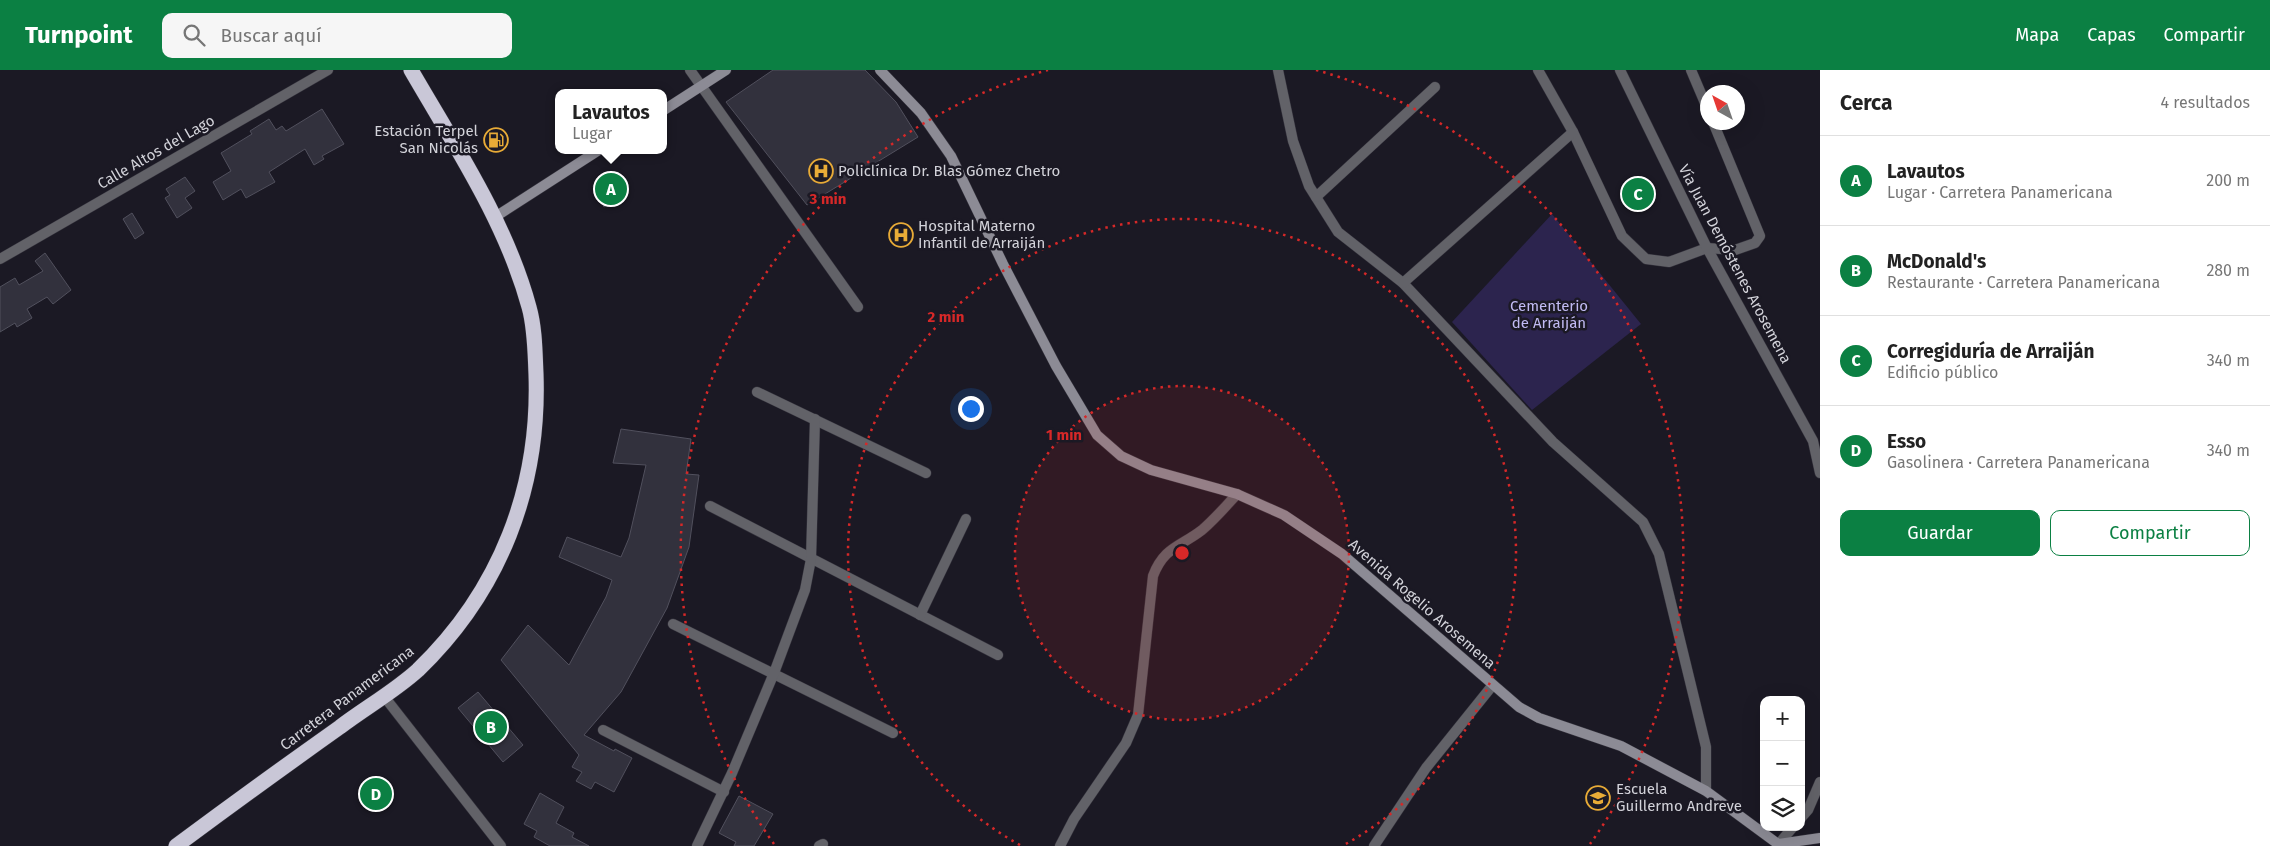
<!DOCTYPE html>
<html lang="es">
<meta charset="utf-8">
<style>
:root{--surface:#fff;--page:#f6f6f6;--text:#222;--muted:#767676;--line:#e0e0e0;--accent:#0b8043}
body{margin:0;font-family:"Fira Sans",sans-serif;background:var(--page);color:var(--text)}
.controls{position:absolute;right:15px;bottom:15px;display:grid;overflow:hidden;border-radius:10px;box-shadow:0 5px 20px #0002}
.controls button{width:45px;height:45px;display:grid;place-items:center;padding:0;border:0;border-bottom:1px solid var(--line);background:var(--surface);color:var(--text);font:25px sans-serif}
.compass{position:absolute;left:1700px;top:15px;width:45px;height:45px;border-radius:50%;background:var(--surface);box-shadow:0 5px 20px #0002;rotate:320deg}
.you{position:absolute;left:970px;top:338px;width:18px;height:18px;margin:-12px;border:4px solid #fff;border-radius:50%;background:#1a73e8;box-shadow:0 0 0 8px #1a73e833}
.badge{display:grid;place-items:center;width:32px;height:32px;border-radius:50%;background:var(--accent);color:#fff;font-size:16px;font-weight:700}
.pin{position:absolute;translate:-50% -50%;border:2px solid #fff;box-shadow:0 1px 5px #0006}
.popup{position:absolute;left:555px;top:19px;width:112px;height:65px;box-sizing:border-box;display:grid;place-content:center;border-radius:10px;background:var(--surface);filter:drop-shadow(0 1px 4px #0005);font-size:16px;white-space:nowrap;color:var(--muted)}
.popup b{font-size:19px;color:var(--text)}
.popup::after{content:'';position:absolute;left:50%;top:100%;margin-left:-10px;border:10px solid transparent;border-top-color:var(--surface)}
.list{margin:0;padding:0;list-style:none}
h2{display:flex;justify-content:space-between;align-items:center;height:65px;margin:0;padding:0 20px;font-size:21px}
h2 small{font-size:16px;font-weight:400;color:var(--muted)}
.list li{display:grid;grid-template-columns:32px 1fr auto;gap:15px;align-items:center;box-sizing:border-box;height:90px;padding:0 20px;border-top:1px solid var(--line)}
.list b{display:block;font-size:19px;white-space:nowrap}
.list p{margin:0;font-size:16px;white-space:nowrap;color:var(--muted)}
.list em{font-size:16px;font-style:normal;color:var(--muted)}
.actions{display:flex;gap:10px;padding:15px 20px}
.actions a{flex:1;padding:11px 0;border:1px solid var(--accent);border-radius:10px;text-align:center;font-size:18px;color:var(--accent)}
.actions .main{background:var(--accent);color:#fff}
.icon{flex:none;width:28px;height:28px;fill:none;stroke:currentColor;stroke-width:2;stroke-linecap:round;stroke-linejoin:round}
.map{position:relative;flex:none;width:1820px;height:776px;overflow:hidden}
header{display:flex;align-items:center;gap:30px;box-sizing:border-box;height:70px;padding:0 25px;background:var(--accent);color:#fff}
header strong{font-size:24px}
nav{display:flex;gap:28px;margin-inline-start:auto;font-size:18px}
.search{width:350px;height:45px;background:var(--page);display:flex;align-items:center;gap:12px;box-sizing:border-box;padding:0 18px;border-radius:10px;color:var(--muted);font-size:19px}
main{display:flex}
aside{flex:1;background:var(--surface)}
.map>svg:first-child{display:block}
.green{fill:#2c244e}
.building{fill:#32313d;stroke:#51505d}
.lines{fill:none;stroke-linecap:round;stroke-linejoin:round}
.street-casing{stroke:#35333d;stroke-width:11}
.secondary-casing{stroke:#35333d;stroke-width:11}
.highway-casing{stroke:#35333d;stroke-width:16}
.street{stroke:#626268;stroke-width:10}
.secondary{stroke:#8c8b95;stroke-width:10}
.highway{stroke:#c9c7d7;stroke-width:15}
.ring{fill:none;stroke:#d62828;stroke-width:2.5;stroke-dasharray:2.5 5}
.labels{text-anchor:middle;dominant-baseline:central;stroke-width:5;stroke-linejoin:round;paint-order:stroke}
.poi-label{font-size:15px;fill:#d3d3da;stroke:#1b1924;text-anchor:start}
.street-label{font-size:15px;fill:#d3d3da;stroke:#1b1924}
.park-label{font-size:15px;fill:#c1bbf3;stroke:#1b1924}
.centre{fill:#d62828;stroke:#1b1924;stroke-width:2.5}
.ring-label{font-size:15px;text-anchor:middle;font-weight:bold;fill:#d62828;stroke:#1b1924;stroke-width:5;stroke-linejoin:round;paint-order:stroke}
</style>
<header>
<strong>Turnpoint</strong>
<div class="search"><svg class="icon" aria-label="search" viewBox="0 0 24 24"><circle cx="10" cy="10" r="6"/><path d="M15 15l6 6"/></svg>Buscar aquí</div>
<nav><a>Mapa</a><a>Capas</a><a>Compartir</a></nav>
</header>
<main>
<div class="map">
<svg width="1820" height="776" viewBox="0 0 1820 776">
<rect width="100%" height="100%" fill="#1b1924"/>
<polygon class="green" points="1552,144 1641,254 1532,340 1452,252"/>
<g class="building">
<polygon points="773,0 865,0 896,32 918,67 807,135 726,32"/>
<polygon points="322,39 344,74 322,86 324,89 314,95 305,79 269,102 275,112 246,128 241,119 223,130 213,112 231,101 221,83 252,64 250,61 269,49 276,60 282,56 286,61"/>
<polygon points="618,102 628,122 604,137 593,116"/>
<polygon points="185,107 195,121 185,128 192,138 177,148 165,128 170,125 166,119"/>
<polygon points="132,143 144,163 135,169 123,149"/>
<polygon points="45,183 71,220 53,234 47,227 27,239 32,248 17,257 15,253 0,262 0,217 15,208 19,215 43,201 35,191"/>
<polygon points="621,359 691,369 686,404 699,405 689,477 667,538 621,622 584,665 614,681 615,679 632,688 614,722 595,712 591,719 576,711 582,702 572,697 579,685 501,590 528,555 569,595 606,527 612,510 559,487 567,467 621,487 629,468 646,395 613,393"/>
<polygon points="478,622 523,675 503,692 458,638"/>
<polygon points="540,723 564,737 556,753 574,763 572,767 589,776 550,776 534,767 537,761 524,754"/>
<polygon points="739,726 773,744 754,776 734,776 736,772 719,763"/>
</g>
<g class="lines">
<g class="street-casing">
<g id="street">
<polyline points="690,0 858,237"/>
<polyline points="1278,0 1293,71 1309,116 1338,162 1403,213 1553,372 1643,452 1659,484 1706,677 1706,721"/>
<polyline points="1538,0 1573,62 1622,166 1646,189 1669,192 1707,178 1735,180 1755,173 1760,166 1713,52"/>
<polyline points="1620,0 1707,178 1813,371 1820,403"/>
<polyline points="1691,0 1708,40"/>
<polyline points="1316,127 1435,17"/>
<polyline points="0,189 328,0"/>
<polyline points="1403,213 1573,62"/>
<polyline points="757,322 926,403"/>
<polyline points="710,436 998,585"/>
<polyline points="920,545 966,449"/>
<polyline points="673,554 893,663"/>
<polyline points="383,625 501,776"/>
<polyline points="603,660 724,722"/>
<polyline points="1801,748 1808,740 1820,712"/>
<polyline points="697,776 732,703 774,603 805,520 811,489 815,349"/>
<polyline points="819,776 823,774"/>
<path d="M1060,776L1074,749L1126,673L1138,645L1153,506C1164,477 1180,477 1202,460C1215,449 1226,436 1237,424"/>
<polyline points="1374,776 1426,698 1492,616"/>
<polyline points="1777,776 1793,757"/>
</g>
</g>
<g class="secondary-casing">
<g id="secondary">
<polyline points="880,0 921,43 951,86 1003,194 1056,296 1097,365 1121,386 1151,400 1237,424 1284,445 1342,484 1519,637 1539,648 1621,676 1706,721 1778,774 1820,768"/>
<polyline points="664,40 726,0"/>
<polyline points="495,147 599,80"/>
</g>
</g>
<g class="highway-casing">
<path id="highway" d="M176,776C230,736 285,696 340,657C365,638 395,621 418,600C500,521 540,418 536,304C535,282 535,258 529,237C506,152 455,76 411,0"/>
</g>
<use href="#street" class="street"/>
<use href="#secondary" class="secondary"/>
<use href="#highway" class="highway"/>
</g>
<circle cx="1182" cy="483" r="167" fill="#d62828" fill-opacity=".12"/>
<g class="ring">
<circle cx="1182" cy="483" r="167"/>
<path d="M1020 775A334 334 0 1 1 1344 775"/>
<path d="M774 774A501 501 0 0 1 1048 0M1316 0A501 501 0 0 1 1590 774"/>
</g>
<defs>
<g id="fuel-ring" transform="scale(1.25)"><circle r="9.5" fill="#1b1924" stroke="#e8ab37" stroke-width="1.5"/><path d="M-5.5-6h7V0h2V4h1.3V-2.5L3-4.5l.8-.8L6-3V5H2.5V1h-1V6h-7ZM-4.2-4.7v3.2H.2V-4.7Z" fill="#e8ab37"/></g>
<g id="hospital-ring" transform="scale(1.25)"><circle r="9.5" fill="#1b1924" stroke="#e8ab37" stroke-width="1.5"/><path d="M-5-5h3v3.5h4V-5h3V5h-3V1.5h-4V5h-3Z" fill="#e8ab37"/></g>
<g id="school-ring" transform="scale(1.25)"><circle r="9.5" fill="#1b1924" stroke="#e8ab37" stroke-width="1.5"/><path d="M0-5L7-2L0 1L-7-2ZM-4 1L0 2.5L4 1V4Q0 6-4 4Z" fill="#e8ab37"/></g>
</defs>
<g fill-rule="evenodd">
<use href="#fuel-ring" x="496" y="70"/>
<use href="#hospital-ring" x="821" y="101"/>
<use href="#hospital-ring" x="901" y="165"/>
<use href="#school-ring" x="1598" y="728"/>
</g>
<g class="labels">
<g class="poi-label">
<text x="478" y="61" text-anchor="end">Estación Terpel<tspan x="478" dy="17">San Nicolás</tspan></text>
<text x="838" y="101">Policlínica Dr. Blas Gómez Chetro</text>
<text x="918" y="156">Hospital Materno<tspan x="918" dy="17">Infantil de Arraiján</tspan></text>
<text x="1616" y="719">Escuela<tspan x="1616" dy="17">Guillermo Andreve</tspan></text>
</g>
<g class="street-label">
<text transform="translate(156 82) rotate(-30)">Calle Altos del Lago</text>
<text transform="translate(1735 194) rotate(62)">Vía Juan Demóstenes Arosemena</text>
<text transform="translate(1422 534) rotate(41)">Avenida Rogelio Arosemena</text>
<text transform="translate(347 628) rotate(-37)">Carretera Panamericana</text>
</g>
<g class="park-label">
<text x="1549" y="236">Cementerio<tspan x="1549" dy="17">de Arraiján</tspan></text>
</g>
</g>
<circle cx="1182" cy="483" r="8" class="centre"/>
<g class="ring-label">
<text x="828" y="134">3 min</text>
<text x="946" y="252">2 min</text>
<text x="1064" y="370">1 min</text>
</g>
</svg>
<div class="controls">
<button>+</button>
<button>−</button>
<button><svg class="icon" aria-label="layers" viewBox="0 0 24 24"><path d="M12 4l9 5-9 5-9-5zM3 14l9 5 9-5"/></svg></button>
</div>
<svg class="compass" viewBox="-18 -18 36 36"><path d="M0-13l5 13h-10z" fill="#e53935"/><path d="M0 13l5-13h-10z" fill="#767676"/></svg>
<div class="you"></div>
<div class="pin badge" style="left:611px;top:119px">A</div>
<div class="popup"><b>Lavautos</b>Lugar</div>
<div class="pin badge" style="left:491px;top:657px">B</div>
<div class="pin badge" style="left:1638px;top:124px">C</div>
<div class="pin badge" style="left:376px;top:724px">D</div>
</div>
<aside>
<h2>Cerca<small>4 resultados</small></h2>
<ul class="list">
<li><span class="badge">A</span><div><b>Lavautos</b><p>Lugar · Carretera Panamericana</p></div><em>200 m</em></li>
<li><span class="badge">B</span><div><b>McDonald's</b><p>Restaurante · Carretera Panamericana</p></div><em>280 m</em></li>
<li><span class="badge">C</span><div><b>Corregiduría de Arraiján</b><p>Edificio público</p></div><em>340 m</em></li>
<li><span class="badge">D</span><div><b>Esso</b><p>Gasolinera · Carretera Panamericana</p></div><em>340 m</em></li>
</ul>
<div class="actions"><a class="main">Guardar</a><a>Compartir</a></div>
</aside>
</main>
